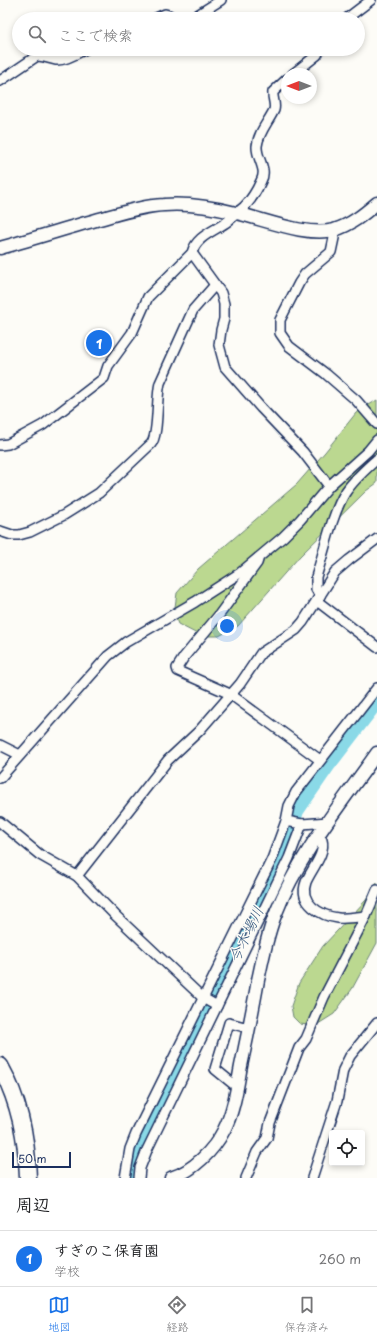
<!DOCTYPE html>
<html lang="ja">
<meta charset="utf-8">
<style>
:root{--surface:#fff;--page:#f2f2f2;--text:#202124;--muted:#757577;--line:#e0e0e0;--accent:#1a73e8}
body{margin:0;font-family:"Playpen Sans","Klee One",sans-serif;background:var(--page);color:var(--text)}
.controls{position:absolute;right:12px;bottom:12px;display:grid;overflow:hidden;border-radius:4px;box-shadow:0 2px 6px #0003}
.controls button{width:36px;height:36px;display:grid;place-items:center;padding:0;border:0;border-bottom:1px solid var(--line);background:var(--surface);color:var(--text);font:20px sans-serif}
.compass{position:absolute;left:281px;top:68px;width:36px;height:36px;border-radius:50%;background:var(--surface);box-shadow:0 2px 6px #0003;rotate:270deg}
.scale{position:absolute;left:12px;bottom:10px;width:59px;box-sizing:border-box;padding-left:4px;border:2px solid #1b2f5e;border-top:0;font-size:11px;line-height:14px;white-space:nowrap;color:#1b2f5e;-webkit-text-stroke:3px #fdfcf7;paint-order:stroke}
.you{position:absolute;left:227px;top:626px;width:14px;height:14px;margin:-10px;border:3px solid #fff;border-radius:50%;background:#1a73e8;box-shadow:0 0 0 6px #1a73e833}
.badge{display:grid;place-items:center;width:26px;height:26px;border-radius:50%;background:var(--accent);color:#fff;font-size:13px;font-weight:700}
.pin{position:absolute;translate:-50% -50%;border:2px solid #fff;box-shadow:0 1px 4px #0006}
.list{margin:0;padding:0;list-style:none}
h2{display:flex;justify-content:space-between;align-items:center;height:52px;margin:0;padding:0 16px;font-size:17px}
h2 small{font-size:13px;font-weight:400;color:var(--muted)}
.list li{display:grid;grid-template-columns:26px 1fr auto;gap:12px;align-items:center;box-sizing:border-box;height:56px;padding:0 16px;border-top:1px solid var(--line)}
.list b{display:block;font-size:15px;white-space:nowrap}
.list p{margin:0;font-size:13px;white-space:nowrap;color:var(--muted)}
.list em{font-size:13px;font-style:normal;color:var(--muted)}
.icon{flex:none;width:22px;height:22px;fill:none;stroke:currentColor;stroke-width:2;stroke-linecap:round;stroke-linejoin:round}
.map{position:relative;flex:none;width:377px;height:1178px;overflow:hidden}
.search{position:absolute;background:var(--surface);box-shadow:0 2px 6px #0003;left:12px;right:12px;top:12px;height:44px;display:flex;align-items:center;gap:10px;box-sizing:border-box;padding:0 14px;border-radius:22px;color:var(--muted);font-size:15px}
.sheet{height:108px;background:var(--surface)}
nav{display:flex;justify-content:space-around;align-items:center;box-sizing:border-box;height:56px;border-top:1px solid var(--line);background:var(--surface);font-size:11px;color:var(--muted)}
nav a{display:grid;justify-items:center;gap:2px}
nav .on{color:var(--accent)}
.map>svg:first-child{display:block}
.green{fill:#bbd890;stroke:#6b8477}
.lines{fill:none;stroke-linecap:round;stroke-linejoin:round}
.river{stroke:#8ad9e7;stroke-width:14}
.street-casing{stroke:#1b2f5e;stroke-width:12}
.secondary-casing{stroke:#1b2f5e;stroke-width:15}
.highway-casing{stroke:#1b2f5e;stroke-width:19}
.street{stroke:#fdfcf7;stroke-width:9}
.secondary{stroke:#fdfcf7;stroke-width:12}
.highway{stroke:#fdfcf7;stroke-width:16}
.labels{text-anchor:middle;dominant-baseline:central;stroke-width:3;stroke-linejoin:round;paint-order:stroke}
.water-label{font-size:15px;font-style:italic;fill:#375a80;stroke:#fdfcf7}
</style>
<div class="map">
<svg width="377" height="1178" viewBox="0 0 377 1178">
<rect width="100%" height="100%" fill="#fdfcf7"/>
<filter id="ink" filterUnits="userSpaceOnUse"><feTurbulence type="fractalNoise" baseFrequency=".025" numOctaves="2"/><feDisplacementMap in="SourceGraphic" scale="8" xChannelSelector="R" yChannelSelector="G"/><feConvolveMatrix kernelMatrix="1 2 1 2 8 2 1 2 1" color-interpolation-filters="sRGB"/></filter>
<g filter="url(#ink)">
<g class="green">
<polygon points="377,400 377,483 366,491 300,556 238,626 219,636 201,636 178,624 174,614 177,593 198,569 297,484 325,452 356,413"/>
<polygon points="377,882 377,943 352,989 334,1014 315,1026 300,1024 293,1017 291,1006 299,983 323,946 366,900"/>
</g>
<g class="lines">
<polyline class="river" points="133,1178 133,1172 140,1148 284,853 297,811 328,766 377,702"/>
<g class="street-casing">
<g id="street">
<polyline points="154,19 165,14 169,15 171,19"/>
<polyline points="191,19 221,0"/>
<polyline points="346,19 371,0"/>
<polyline points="293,74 317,55 320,49"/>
<path d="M0,81L37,56C44,56 49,59 56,60C65,61 77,53 86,49"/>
<polyline points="332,230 334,238 331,252 305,274 299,283 280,320 280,333 289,346 326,374 356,400 377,424"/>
<polyline points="192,253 221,293 224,304 224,319 221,330 219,345 225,367 261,408 303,452 329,486"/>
<path d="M0,445L8,444L43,425L104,378L108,366L132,333L148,297L192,253C196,236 215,231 228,221C233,217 239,211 244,207C251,200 257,190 261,181C268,169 256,158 257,146C258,133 269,121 274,110C276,104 272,98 273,92L287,79"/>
<path d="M0,531L12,535H19L30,532L64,515L99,493L151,444C159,435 156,398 160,383L193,310L215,285"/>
<polyline points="258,560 257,563 219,615 184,657 177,668 178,671 230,694 320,760"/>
<path d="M320,596L316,589V577C324,552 332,514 345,493C353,480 366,469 377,459"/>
<polyline points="317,601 377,647"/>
<polyline points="0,745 20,755"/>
<polyline points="0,778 108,656 126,642 195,602 240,573 283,537 300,520 329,486 368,451 377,440"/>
<polyline points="286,821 302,824 328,822"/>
<polyline points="0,822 40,855 77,876 115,915 203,998 217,1006"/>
<path d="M317,836L322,840C326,853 311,870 306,882C298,903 321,916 338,918C347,919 357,917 366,916"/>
<polyline points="77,876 168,760 199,731 240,684 261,653 296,630 303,622 335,572 349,560 377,539"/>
<polyline points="237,1087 215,1069 229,1023 249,1028"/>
<polyline points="125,1178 130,1149 136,1134 272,859 286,821 289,806 296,792 377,688"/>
<polyline points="139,1178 140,1168 147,1150 289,858 302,824"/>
<polyline points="246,1178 257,1152 267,1138 270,1123 299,1048 306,1039 324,997 366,916 377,890"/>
<polyline points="312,1178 337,1101 343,1070 350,1056 377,1023"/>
</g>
</g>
<g class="secondary-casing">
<g id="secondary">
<path d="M0,248C32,239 64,229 96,220C118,214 141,206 164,205C189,203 212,207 236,213C264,219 306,237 334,230C351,225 364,214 377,203"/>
<path d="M171,1178C193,1171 214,1150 224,1130C234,1111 237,1087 241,1066C247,1038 253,1009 258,980C263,958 267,934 276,913C299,854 341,804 377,753"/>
</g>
</g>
<g class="highway-casing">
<path id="highway" d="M0,1066C19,1100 27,1140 28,1178"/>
</g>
<use href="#street" class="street"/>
<use href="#secondary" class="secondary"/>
<use href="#highway" class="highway"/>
</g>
</g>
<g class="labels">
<g class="water-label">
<text transform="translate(245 934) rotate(-64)">今木場川</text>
</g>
</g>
</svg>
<div class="controls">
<button><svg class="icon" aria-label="locate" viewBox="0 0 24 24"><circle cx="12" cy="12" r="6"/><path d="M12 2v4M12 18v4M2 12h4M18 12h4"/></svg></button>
</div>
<svg class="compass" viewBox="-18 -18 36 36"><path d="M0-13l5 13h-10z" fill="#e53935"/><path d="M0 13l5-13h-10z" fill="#757577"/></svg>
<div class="scale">50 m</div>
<div class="you"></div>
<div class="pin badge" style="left:99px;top:343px">1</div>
<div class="search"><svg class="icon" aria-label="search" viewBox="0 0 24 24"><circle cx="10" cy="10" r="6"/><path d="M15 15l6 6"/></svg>ここで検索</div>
</div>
<section class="sheet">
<h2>周辺<small></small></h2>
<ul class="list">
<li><span class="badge">1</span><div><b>すぎのこ保育園</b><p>学校</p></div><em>260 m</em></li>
</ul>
</section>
<nav>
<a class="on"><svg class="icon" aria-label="map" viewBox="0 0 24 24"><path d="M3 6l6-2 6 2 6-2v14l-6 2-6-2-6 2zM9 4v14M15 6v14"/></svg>地図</a>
<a><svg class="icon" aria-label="directions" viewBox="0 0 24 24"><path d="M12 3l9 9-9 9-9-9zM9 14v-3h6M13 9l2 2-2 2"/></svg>経路</a>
<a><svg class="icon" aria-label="saved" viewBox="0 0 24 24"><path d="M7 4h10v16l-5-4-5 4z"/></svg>保存済み</a>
</nav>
